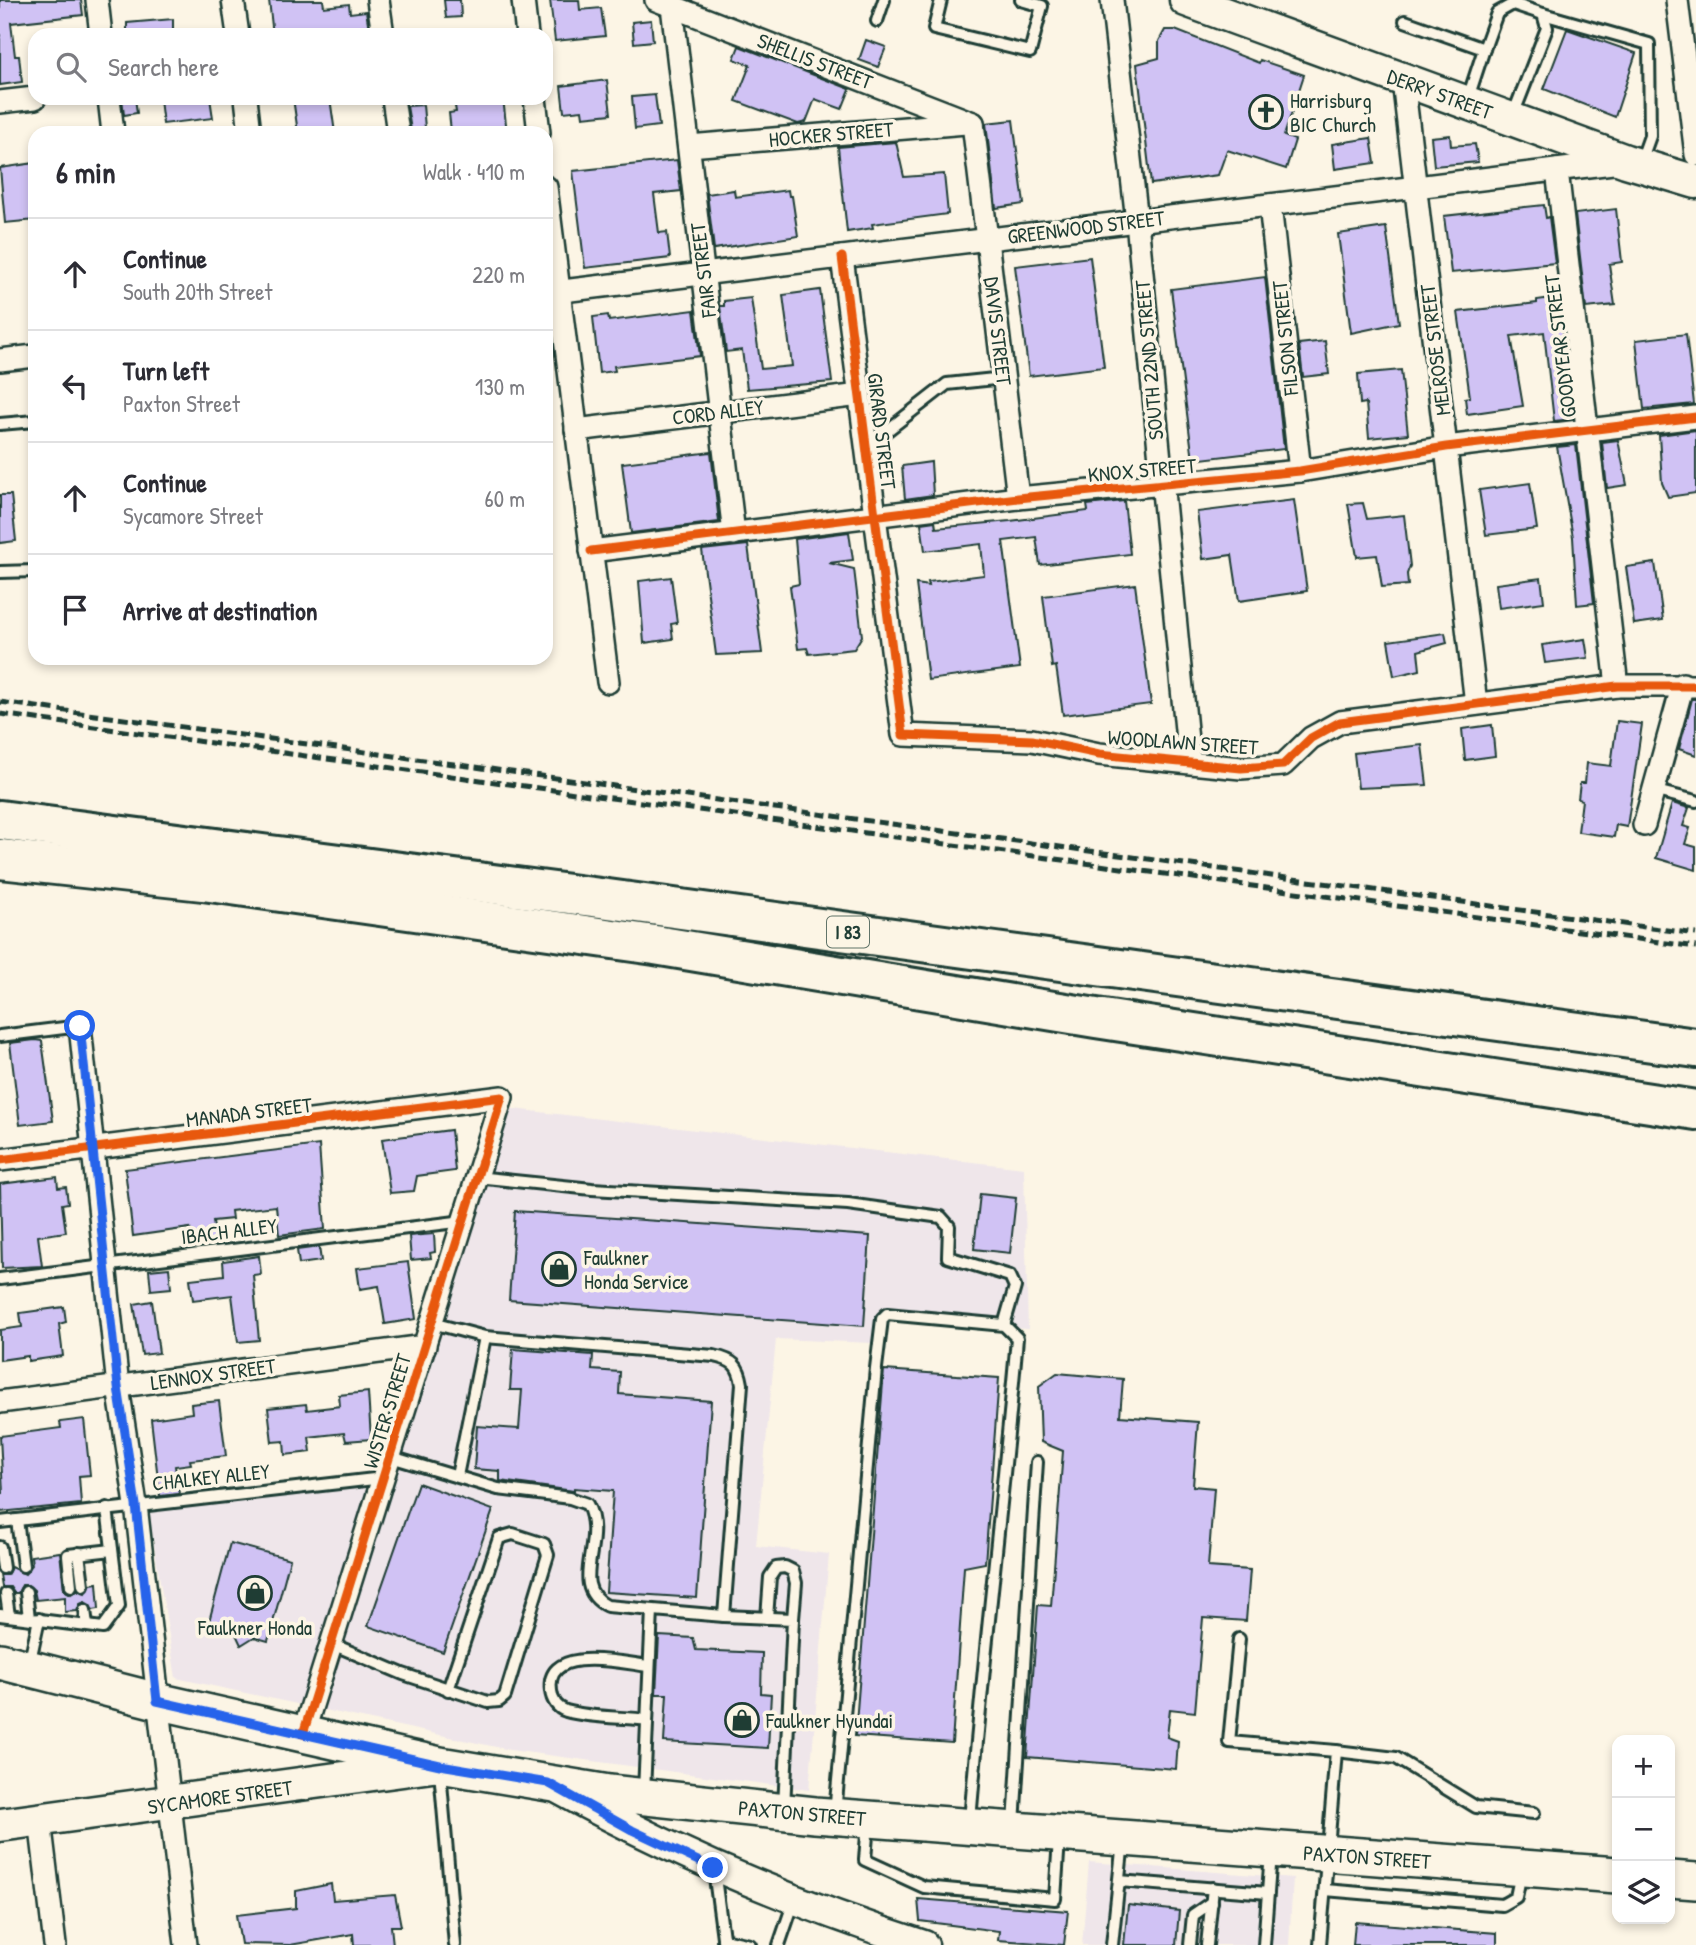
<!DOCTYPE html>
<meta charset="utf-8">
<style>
:root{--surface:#fff;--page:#f2f2f3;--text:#2b2b33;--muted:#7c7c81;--line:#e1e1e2}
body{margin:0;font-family:"Patrick Hand",sans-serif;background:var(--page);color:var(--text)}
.controls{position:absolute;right:21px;bottom:21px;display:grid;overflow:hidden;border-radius:14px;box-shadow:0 4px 10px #0003}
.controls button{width:63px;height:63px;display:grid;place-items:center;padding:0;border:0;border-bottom:2px solid var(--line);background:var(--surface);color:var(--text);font:35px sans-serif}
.stop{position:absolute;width:21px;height:21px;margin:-16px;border:5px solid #2563eb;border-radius:50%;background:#fff}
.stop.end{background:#2563eb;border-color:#fff;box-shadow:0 2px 7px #0008}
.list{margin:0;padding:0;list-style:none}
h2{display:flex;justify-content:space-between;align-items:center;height:91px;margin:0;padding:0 28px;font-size:30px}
h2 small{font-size:23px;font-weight:400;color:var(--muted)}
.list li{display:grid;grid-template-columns:46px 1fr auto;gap:21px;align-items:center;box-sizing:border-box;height:112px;padding:0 28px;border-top:2px solid var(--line)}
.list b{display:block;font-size:26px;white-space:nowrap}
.list p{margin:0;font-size:23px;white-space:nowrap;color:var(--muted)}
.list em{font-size:23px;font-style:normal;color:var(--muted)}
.icon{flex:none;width:38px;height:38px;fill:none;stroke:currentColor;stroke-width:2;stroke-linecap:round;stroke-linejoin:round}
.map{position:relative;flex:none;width:1696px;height:1945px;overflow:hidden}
.search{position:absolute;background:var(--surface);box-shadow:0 4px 10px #0003;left:28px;top:28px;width:525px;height:77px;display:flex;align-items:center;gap:18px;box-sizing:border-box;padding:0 24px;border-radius:21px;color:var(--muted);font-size:26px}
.panel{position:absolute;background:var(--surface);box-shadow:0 4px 10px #0003;left:28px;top:126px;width:525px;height:539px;border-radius:21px}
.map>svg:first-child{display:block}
.built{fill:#efe6ea}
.building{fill:#d0c2f4;stroke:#1f3d34;stroke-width:2}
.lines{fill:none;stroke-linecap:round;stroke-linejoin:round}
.service-casing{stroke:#1f3d34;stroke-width:16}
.minor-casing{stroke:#1f3d34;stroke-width:26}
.tertiary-casing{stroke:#1f3d34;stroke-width:33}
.secondary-casing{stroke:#1f3d34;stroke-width:37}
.primary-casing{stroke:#1f3d34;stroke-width:40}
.motorway-casing{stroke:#1f3d34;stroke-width:44}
.service{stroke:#fcf5e5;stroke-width:10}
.minor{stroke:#fcf5e5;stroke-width:21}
.tertiary{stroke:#fcf5e5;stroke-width:28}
.secondary{stroke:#fcf5e5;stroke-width:32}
.primary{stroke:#fcf5e5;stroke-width:35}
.motorway{stroke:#fcf5e5;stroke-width:38}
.rail{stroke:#1f3d34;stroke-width:5;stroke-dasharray:10 5;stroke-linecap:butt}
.cycleway-casing{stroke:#fcf5e5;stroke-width:13}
.cycleway{stroke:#e8590c;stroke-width:9}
.route{stroke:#2563eb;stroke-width:9}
.labels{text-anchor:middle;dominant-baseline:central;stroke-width:7;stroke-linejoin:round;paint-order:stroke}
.shield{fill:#fcf5e5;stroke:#617469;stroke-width:2}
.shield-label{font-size:19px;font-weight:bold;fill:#1f3d34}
.street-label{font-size:21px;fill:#1f3d34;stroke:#fcf5e5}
.poi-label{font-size:21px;fill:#1f3d34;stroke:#fcf5e5;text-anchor:start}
</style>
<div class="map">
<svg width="1696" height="1945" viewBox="0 0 1696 1945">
<rect width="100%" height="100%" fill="#fcf5e5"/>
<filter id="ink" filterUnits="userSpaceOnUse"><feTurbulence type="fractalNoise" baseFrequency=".0143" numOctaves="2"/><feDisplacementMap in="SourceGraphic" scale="14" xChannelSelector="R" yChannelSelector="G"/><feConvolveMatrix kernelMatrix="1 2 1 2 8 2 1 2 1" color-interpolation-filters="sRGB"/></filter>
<g filter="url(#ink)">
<g class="built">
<polygon points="505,1108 1024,1168 1028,1329 876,1320 873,1343 776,1339 756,1546 829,1554 809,1790 510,1750 176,1678 148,1508 395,1481"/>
<polygon points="1089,1862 1293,1878 1289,1945 1082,1945"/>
</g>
<g class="building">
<polygon points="0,0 81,0 83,15 11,23 15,56 19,56 22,82 0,85"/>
<polygon points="269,0 323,0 324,7 349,4 350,13 366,11 369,29 329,35 273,35"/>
<polygon points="444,0 460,0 461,17 446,18"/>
<polygon points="550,0 579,0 580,10 601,8 605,36 555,41"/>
<polygon points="173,19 173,35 127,35 127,23"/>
<polygon points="651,20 653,41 634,43 632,22"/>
<polygon points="1567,29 1636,53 1615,117 1544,89"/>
<polygon points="1165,30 1175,30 1259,63 1260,60 1304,75 1284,136 1295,140 1286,169 1227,150 1218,175 1151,184 1137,64 1159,58 1159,41"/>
<polygon points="866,40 886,47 878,67 859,60"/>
<polygon points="739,46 850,89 842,109 815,99 806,122 798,124 736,101 750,65 734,59"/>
<polygon points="607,80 611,114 583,117 582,110 564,112 561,86"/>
<polygon points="655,95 659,126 635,129 632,97"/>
<polygon points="122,98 135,98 137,113 124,115"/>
<polygon points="177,98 210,98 213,118 163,124 160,100"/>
<polygon points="293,98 330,98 335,133 298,133"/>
<polygon points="468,98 503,98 507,133 451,131 449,113 456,112 454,100"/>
<polygon points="423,105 425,128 411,130 407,106"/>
<polygon points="1013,120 1024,204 996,208 986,123"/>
<polygon points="1450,135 1451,146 1475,144 1478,162 1434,166 1431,137"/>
<polygon points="1371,138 1375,163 1335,169 1332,144"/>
<polygon points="896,142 904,177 944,174 948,214 872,224 873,228 847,232 838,147"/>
<polygon points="677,160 681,191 654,194 659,233 667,232 670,258 585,268 573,171"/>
<polygon points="35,163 35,220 5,223 0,168"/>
<polygon points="734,190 735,197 788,190 789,196 792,196 798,236 714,249 707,194"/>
<polygon points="1544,205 1546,218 1549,217 1555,263 1451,273 1444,216"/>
<polygon points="1616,209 1622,262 1609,264 1615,305 1586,308 1575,214"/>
<polygon points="1386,227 1399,323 1351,333 1338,234"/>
<polygon points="1090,257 1104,367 1029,376 1015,266"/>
<polygon points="1265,277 1284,449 1193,460 1171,289"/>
<polygon points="820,290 832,382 747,389 742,350 726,352 720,306 724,306 724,301 751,298 761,369 792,366 783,295"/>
<polygon points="1559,297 1573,419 1554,421 1544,332 1511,336 1523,406 1467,414 1465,398 1470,397 1458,312 1537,303 1537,300"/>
<polygon points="694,310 700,356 614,366 615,371 599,373 593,317 608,315 609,321"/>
<polygon points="1686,334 1694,404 1644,409 1636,340"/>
<polygon points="1325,341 1329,374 1303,377 1299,344"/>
<polygon points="1401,370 1408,434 1369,438 1366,403 1360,404 1358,374"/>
<polygon points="1696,430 1696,493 1668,497 1662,483 1659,435"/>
<polygon points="1618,440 1627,485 1607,488 1602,442"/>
<polygon points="1576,445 1594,603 1577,605 1573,537 1557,447"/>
<polygon points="711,452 719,522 631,533 622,463"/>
<polygon points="931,462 933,495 905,499 902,466"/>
<polygon points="1530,483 1537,529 1486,535 1479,490"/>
<polygon points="0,495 11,495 16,541 0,543"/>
<polygon points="1294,500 1307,591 1239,601 1232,555 1203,559 1197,512"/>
<polygon points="1124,501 1130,554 1040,565 1036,537 1003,541 1020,668 928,680 916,584 929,586 928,582 984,575 981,544 925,551 921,523 935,521 936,528 1010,521 1088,511 1087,505"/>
<polygon points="1363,503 1367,519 1404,515 1410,566 1407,574 1408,585 1382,587 1377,555 1357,557 1348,504"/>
<polygon points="849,532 853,560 829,563 854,569 862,636 854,649 809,654 807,648 798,649 790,586 799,584 795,539"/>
<polygon points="748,545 762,653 716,655 702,550"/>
<polygon points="1655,563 1663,620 1634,624 1626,567"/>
<polygon points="671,577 677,623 671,624 673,639 644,643 639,581"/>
<polygon points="1541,578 1544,602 1499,608 1496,584"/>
<polygon points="1135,584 1151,704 1063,715 1056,666 1052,667 1043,596"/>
<polygon points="1445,633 1447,643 1418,651 1420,670 1394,676 1388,641"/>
<polygon points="1585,639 1588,658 1545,663 1542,645"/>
<polygon points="1692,699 1696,699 1696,755 1679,749"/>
<polygon points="1617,721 1642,724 1627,827 1616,825 1614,837 1578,832 1582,800 1578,799 1580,783 1585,783 1587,763 1611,766"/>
<polygon points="1492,725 1495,756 1465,760 1462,729"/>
<polygon points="1422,745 1427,785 1358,788 1354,753"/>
<polygon points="1672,803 1689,808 1683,826 1690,828 1685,844 1696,847 1696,870 1656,858"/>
<polygon points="35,1040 42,1041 53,1121 20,1125 10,1043"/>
<polygon points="451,1130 455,1171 417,1176 414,1191 390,1193 382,1139"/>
<polygon points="319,1145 325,1229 279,1235 276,1206 231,1211 232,1219 213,1221 216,1244 193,1247 190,1228 133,1236 125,1169"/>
<polygon points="57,1177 58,1188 66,1187 68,1203 62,1204 66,1232 38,1236 42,1266 2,1268 0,1184"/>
<polygon points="980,1194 1016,1198 1010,1253 974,1249"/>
<polygon points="515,1211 870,1236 864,1326 509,1300"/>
<polygon points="434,1234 435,1252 430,1253 431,1258 411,1260 409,1236"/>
<polygon points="319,1247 321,1261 299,1264 297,1250"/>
<polygon points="259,1256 261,1274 253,1275 259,1340 238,1342 232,1295 193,1300 190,1279 224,1275 223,1261"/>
<polygon points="408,1262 416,1319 385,1324 379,1286 360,1289 357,1268"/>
<polygon points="169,1268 171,1288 151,1290 149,1270"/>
<polygon points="152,1301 159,1353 142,1355 134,1304"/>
<polygon points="64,1307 66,1322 59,1324 63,1356 28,1361 28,1356 0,1360 0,1330 22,1327 20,1313"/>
<polygon points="513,1349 593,1355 592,1370 620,1372 619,1394 711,1401 697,1598 606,1592 613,1491 574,1488 574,1491 500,1481 500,1471 474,1469 477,1426 519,1429 522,1390 510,1390"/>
<polygon points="884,1370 999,1378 985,1563 964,1567 952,1743 855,1736"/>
<polygon points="1057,1373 1123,1379 1120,1416 1198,1422 1193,1486 1214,1488 1208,1567 1250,1570 1246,1621 1203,1618 1195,1712 1170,1709 1167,1737 1178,1741 1176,1769 1027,1757 1038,1605 1051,1606 1063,1451 1041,1442 1039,1386"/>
<polygon points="368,1392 371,1439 346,1441 344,1433 309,1437 311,1452 285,1455 284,1441 272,1442 268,1408 306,1404 307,1410 340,1406 339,1395"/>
<polygon points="219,1401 226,1456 190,1460 191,1464 175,1466 179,1494 160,1496 151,1419 192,1413 191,1404"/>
<polygon points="84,1419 90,1475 79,1476 81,1504 0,1512 0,1494 3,1493 0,1436 61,1428 60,1422"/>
<polygon points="418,1483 493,1510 443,1652 368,1626"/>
<polygon points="230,1543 290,1559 268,1641 254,1637 241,1645 235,1632 208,1625"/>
<polygon points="60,1552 64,1590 71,1594 77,1590 85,1593 91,1584 97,1583 99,1609 93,1610 85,1602 80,1604 77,1611 65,1612 65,1597 36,1600 34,1590 28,1585 22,1585 18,1593 14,1593 10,1587 2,1587 0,1575 7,1575 11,1567 25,1574 32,1565 31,1556"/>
<polygon points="659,1636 693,1638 696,1650 762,1653 761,1693 771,1694 768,1748 664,1742 667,1694 656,1694"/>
<polygon points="331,1884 333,1900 395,1895 401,1926 391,1926 393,1945 354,1945 353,1934 290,1945 241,1944 236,1915 296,1908 296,1891"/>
<polygon points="918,1899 1068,1911 1064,1945 998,1940 999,1931 920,1921"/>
<polygon points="1128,1905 1179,1911 1176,1945 1124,1945"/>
<polygon points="1355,1922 1497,1933 1497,1945 1353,1945"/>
</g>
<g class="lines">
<g class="service-casing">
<g id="service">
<polyline points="941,0 934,29 1030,52 1042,6 1021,0"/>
<polyline points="1543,14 1649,44 1650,136 1641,161"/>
<polyline points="877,21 884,0"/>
<polyline points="1405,21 1484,49 1467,101"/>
<polyline points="1484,49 1497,13 1513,4 1543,14 1547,28 1513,115"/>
<polyline points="0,424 35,421"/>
<polyline points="866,447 947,384 1004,378"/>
<polyline points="0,572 35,571"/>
<polyline points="1652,790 1696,801"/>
<polyline points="0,1036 80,1026"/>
<polyline points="476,1177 592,1189 848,1204 941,1217 949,1226 948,1257 1010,1276 1015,1287 1004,1325"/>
<polyline points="0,1279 464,1221"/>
<path d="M432,1323L485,1337L714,1356C733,1360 739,1365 742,1384L724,1616L793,1619L784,1808"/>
<path d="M391,1457L498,1489L570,1498L587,1504C608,1542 566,1585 607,1606L724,1616"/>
<polyline points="457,1476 485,1337"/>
<polyline points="17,1520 23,1566"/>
<polyline points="0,1522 383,1478"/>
<polyline points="0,1547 3,1568"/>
<polyline points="79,1553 83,1585"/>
<polyline points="71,1586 68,1555 112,1550"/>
<polyline points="26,1592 29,1618"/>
<polyline points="6,1594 9,1616"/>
<polyline points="85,1610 87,1625"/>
<polyline points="0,1615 103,1628 119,1606 107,1508"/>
<polyline points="767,1618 770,1577 776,1568 785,1567 793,1571 796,1583 793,1619"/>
<polyline points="1239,1639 1229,1742 1336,1751 1320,1945"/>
<polyline points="332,1644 403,1674 488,1702 499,1701 505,1696 548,1555 544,1544 513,1534 499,1538 448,1690"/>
<polyline points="29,1665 39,1619"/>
<path d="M647,1720C621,1717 591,1718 566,1711C557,1708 552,1700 551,1691C544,1644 623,1663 649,1666"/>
<polyline points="1336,1751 1396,1758 1476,1807 1534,1813"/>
<polyline points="440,1771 455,1945"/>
<polyline points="644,1792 652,1610"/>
<path d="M835,1813L876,1368L882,1319L887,1314L1004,1325L1017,1338C1003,1499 983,1659 970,1821"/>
<polyline points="868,1822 865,1860 924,1887 1055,1899 1059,1839"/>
<polyline points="1014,1824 1037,1462"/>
<polyline points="714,1870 724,1945"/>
<polyline points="1119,1881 1268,1893"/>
<polyline points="1325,1890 1502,1905 1516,1897 1521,1873"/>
<polyline points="723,1939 750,1945"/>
<polyline points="779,1945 794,1901"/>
<polyline points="1112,1945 1123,1841"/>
<polyline points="1190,1945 1193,1915 1212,1902"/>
<polyline points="1207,1945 1213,1888"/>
<polyline points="1264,1945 1271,1853"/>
</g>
</g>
<g class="minor-casing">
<g id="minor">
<polyline points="97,0 101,35"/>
<polyline points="233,0 238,35"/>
<polyline points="378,0 383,35"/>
<polyline points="523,0 527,35"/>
<polyline points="656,0 973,123"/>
<polyline points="1112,0 1137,221 1189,761"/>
<polyline points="1677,0 1696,155"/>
<polyline points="672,6 734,534"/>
<polyline points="1403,80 1476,704"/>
<polyline points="109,98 113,133"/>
<polyline points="246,98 250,133"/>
<polyline points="393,98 398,133"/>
<polyline points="535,98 539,133"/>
<polyline points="0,102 35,98"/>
<polyline points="973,123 1018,498"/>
<polyline points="689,146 966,123"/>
<polyline points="1557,170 1617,686"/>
<polyline points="546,187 608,682"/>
<polyline points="1270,205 1300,471"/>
<polyline points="842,257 903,735 1032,740 1099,754 1241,768 1283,765 1311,738 1340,722 1617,686 1696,686"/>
<polyline points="546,293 1621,162"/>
<polyline points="0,360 35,356"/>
<polyline points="576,430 860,395"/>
<polyline points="591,551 1018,498 1300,471 1446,447 1696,417"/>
<polyline points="1644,825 1683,684"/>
<polyline points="80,1026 118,1387 136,1505 186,1945"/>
<polyline points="0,1160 502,1097 303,1734"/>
<polyline points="0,1402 425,1346"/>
<polyline points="40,1820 55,1945"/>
</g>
</g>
<g class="tertiary-casing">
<path id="tertiary" d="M560,1790C676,1854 797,1905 924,1945"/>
</g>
<g class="secondary-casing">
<g id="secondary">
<polyline points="1186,0 1626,161 1696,182"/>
<polyline points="0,1825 432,1766"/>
</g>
</g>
<g class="primary-casing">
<g id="primary">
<polyline points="0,1661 157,1701 440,1765 609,1793 815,1815 1617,1875"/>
<polyline points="1670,1879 1696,1881"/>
</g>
</g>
<g class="motorway-casing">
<g id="motorway">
<polyline points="0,820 608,899 1696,1048"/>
<polyline points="0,859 203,881 655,945 1096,1018 1696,1110"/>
</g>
</g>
<use href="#service" class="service"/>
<use href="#minor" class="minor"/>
<use href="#tertiary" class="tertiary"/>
<use href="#secondary" class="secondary"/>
<use href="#primary" class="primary"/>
<use href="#motorway" class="motorway"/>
<g class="rail">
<polyline points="0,702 1696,934"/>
<polyline points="0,714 1696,947"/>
</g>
<g class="cycleway-casing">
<g id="cycleway">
<polyline points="842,257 903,735 1032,740 1099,754 1241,768 1283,765 1311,738 1340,722 1617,686 1696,686"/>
<polyline points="591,551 1018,498 1300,471 1446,447 1696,417"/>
<polyline points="0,1160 502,1097 303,1734"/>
</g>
</g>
<use href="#cycleway" class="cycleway"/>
</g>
</g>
<g class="lines" filter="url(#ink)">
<polyline class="route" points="80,1026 118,1387 136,1505 157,1701 440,1765 548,1783 632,1830 713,1868"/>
</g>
<defs>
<g id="church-ring" transform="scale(1.75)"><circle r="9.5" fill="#fcf5e5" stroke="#1f3d34" stroke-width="1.5"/><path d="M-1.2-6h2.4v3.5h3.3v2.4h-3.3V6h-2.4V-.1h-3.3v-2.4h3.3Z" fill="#1f3d34"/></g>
<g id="shop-ring" transform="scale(1.75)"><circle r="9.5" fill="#fcf5e5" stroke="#1f3d34" stroke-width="1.5"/><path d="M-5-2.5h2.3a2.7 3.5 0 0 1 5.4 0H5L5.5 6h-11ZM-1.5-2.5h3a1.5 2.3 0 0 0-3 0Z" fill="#1f3d34"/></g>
</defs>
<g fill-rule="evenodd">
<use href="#church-ring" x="1266" y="112"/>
<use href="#shop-ring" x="559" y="1269"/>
<use href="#shop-ring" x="255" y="1593"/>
<use href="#shop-ring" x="742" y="1720"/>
</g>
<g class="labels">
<rect class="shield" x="827" y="916.5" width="42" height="31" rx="5"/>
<g class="shield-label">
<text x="848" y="932">I 83</text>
</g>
<g class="street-label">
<text transform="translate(815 61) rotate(21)">SHELLIS STREET</text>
<text transform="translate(1440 94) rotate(20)">DERRY STREET</text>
<text transform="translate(831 134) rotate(-5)">HOCKER STREET</text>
<text transform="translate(1086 227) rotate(-7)">GREENWOOD STREET</text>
<text transform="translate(703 270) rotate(-97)">FAIR STREET</text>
<text transform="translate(998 331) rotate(83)">DAVIS STREET</text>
<text transform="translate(1285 338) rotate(-96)">FILSON STREET</text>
<text transform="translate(1560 346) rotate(-97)">GOODYEAR STREET</text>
<text transform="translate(1435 350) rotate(-97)">MELROSE STREET</text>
<text transform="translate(1149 360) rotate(-95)">SOUTH 22ND STREET</text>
<text transform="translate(718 412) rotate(-7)">CORD ALLEY</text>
<text transform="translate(882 431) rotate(83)">GIRARD STREET</text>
<text transform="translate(1142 470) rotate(-5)">KNOX STREET</text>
<text transform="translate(1183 742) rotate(4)">WOODLAWN STREET</text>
<text transform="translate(249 1112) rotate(-7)">MANADA STREET</text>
<text transform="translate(229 1231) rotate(-7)">IBACH ALLEY</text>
<text transform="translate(213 1374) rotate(-8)">LENNOX STREET</text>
<text transform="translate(387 1411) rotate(-73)">WISTER STREET</text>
<text transform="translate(211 1477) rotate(-6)">CHALKEY ALLEY</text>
<text transform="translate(220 1797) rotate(-8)">SYCAMORE STREET</text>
<text transform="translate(802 1813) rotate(5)">PAXTON STREET</text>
<text transform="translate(1367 1857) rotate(4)">PAXTON STREET</text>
</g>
<g class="poi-label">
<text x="1290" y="100">Harrisburg<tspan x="1290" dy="24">BIC Church</tspan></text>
<text x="584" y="1257">Faulkner<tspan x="584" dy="24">Honda Service</tspan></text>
<text x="255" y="1627" text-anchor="middle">Faulkner Honda</text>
<text x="766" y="1720">Faulkner Hyundai</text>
</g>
</g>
</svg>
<div class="controls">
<button>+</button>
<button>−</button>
<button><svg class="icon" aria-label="layers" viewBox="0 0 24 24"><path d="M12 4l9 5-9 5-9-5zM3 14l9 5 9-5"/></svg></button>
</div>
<div class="stop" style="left:80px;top:1026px"></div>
<div class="stop end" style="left:713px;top:1868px"></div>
<div class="search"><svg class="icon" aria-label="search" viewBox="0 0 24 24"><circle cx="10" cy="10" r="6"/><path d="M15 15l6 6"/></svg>Search here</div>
<section class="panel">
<h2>6 min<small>Walk · 410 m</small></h2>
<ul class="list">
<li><svg class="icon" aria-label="ahead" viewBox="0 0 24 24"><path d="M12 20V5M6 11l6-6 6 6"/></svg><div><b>Continue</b><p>South 20th Street</p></div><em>220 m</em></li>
<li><svg class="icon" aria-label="left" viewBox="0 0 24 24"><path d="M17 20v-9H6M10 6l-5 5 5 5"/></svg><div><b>Turn left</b><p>Paxton Street</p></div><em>130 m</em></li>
<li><svg class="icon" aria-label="ahead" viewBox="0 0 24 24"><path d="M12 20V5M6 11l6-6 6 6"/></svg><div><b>Continue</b><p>Sycamore Street</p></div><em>60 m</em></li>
<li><svg class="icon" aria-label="arrive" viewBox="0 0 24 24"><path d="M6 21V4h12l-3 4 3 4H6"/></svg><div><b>Arrive at destination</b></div></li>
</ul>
</section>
</div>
